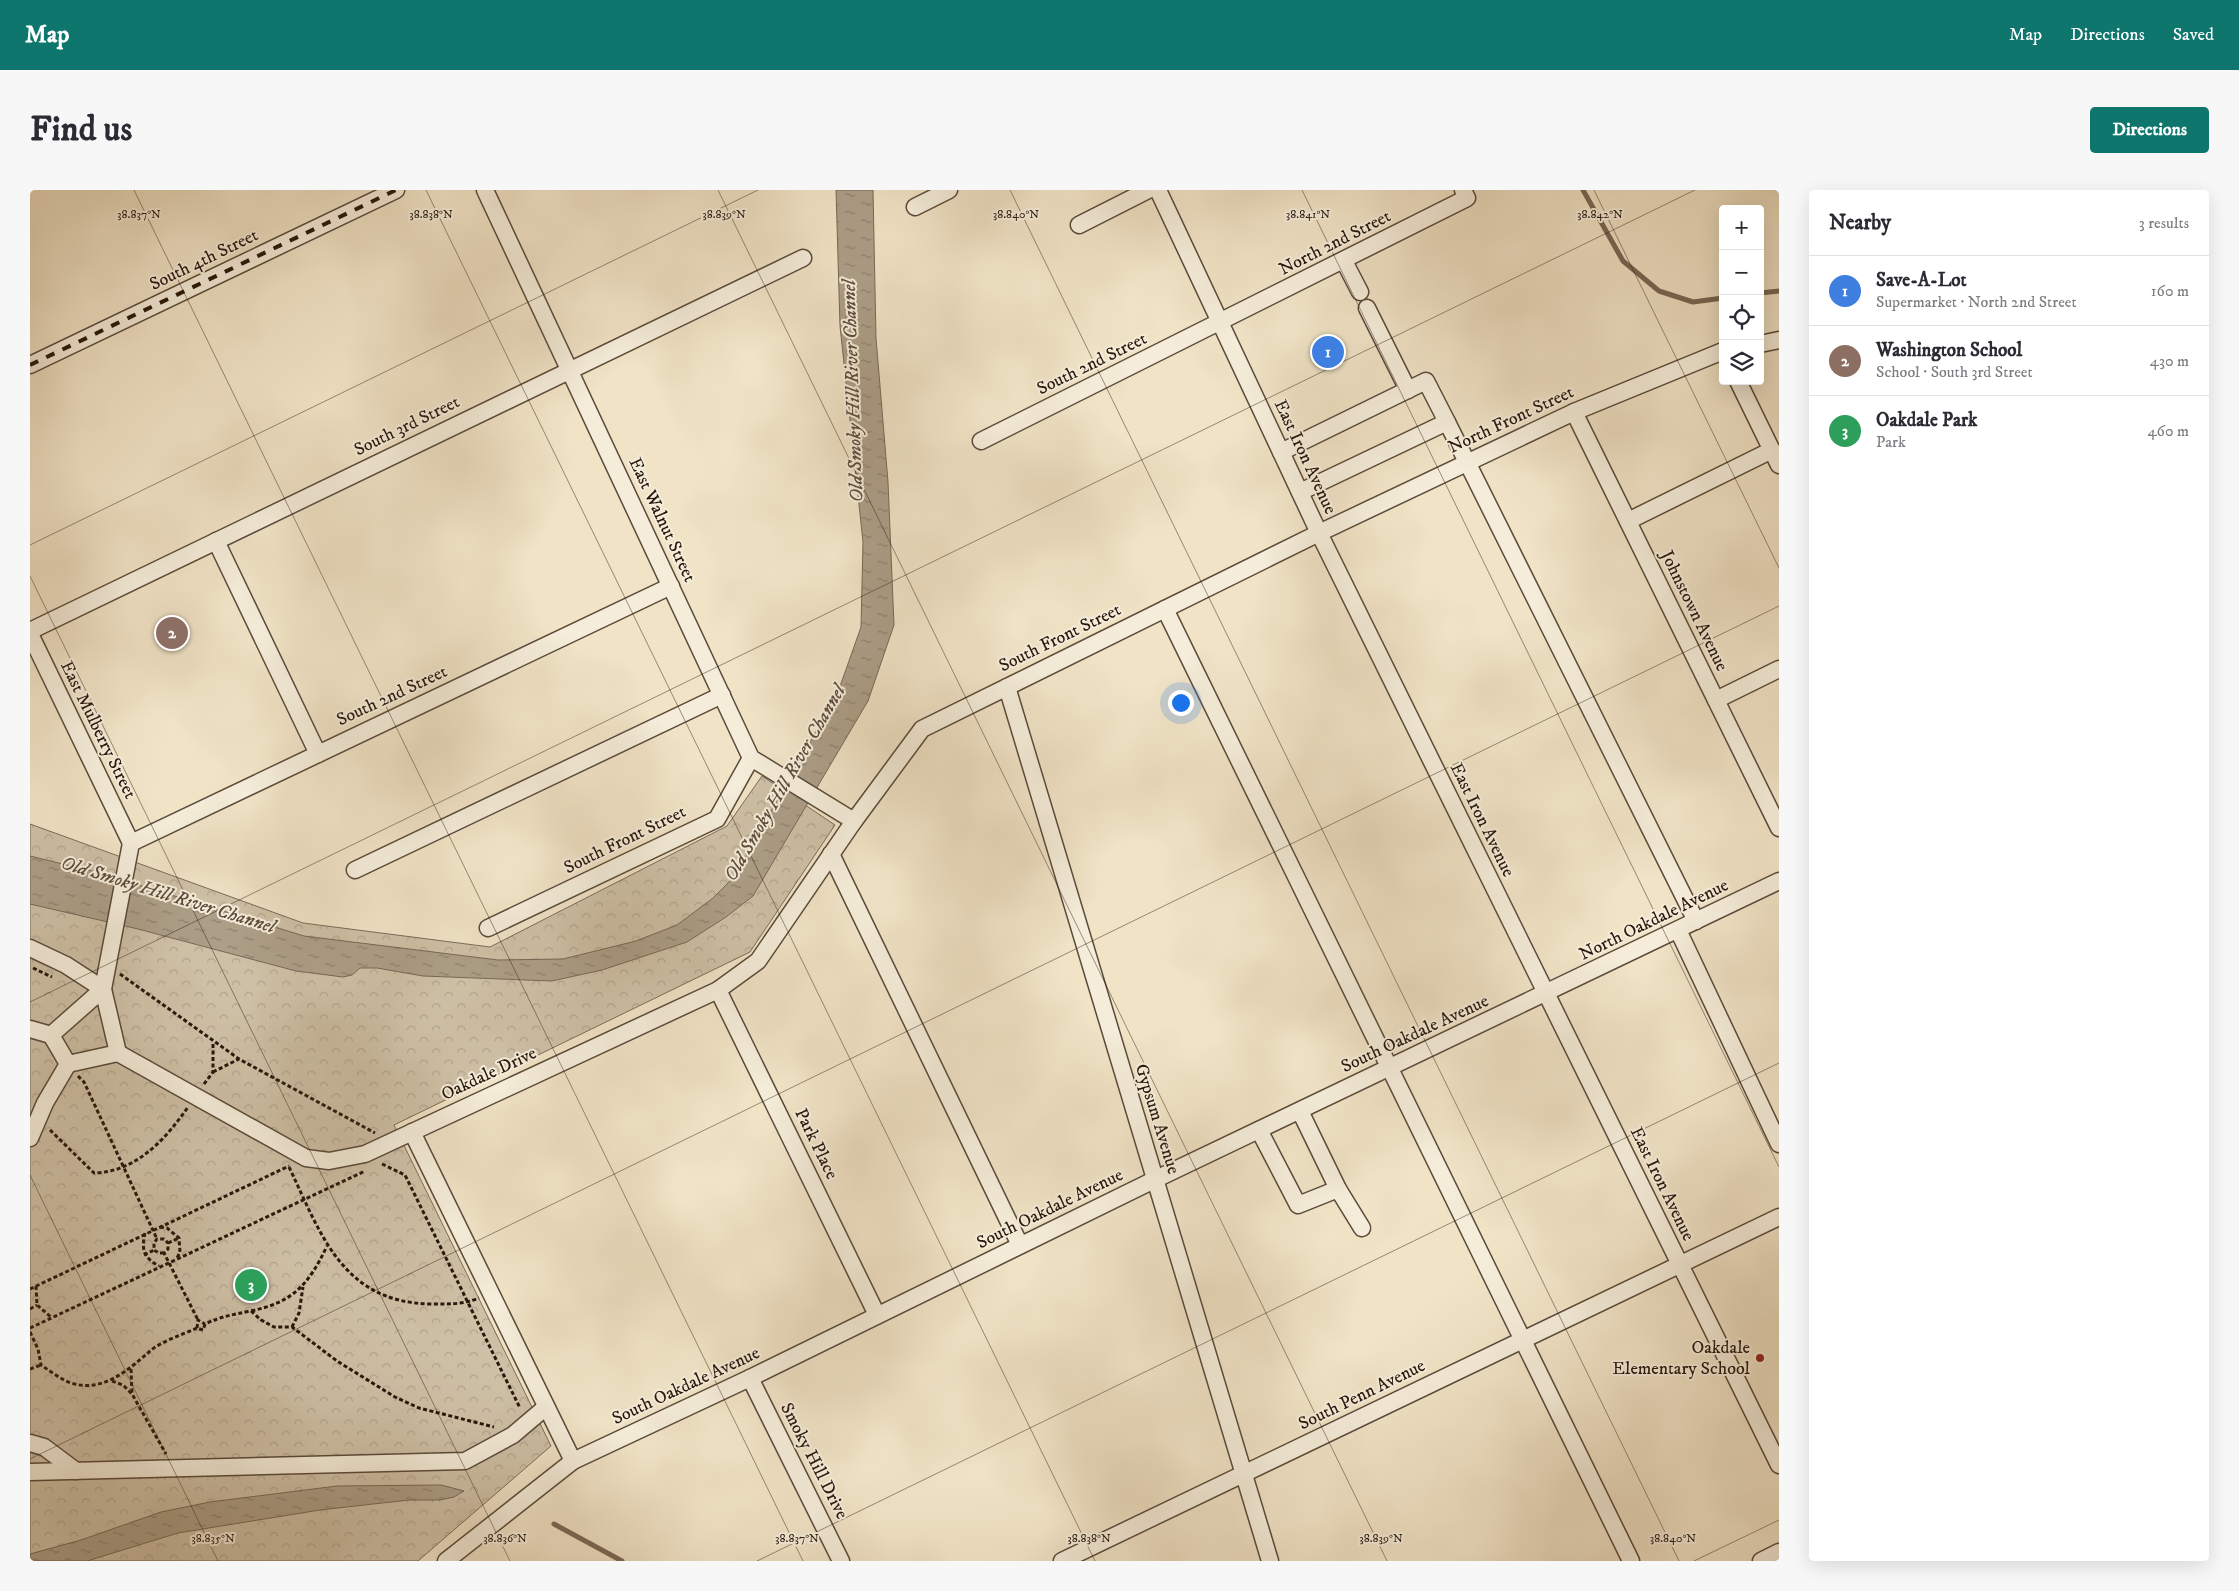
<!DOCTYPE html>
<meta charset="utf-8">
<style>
:root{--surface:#fff;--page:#f7f7f7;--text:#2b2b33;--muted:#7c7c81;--line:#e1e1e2;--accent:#0f766e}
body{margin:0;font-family:"IM FELL DW Pica",serif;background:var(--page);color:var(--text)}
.controls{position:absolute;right:15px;top:15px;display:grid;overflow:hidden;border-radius:5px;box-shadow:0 5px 20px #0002}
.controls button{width:45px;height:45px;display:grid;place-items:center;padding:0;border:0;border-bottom:1px solid var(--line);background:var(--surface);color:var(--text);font:25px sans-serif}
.you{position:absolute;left:1150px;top:512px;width:18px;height:18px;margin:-12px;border:4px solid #fff;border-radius:50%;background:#1a73e8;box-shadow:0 0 0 8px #1a73e833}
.badge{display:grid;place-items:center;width:32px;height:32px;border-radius:50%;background:var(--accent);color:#fff;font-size:16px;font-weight:700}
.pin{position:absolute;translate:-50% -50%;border:2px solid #fff;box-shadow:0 1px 5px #0006}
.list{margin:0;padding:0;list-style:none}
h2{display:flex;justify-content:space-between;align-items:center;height:65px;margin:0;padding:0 20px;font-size:21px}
h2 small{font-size:16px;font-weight:400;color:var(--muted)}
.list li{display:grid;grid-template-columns:32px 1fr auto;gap:15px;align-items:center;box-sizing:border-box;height:70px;padding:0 20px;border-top:1px solid var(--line)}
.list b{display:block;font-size:19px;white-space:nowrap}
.list p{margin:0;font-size:16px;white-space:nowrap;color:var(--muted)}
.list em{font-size:16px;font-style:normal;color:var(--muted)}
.icon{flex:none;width:28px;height:28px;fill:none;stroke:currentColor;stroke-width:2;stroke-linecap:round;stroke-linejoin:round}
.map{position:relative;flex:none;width:1749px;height:1371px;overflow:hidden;border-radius:5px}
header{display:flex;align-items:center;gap:30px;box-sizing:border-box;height:70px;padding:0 25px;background:var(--accent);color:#fff}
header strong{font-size:24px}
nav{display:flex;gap:28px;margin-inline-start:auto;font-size:18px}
.intro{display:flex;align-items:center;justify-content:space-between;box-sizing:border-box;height:120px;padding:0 30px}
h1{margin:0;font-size:35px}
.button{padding:12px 22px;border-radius:5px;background:var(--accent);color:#fff;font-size:18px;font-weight:700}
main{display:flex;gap:30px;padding:0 30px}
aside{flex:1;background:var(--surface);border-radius:5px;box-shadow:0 5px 20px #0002}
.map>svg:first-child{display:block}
.park{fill:url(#park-crowns);stroke:#7b6c59}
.water{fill:url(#water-ripples);stroke:#776856}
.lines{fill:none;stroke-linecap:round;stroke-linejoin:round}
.stream{stroke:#776856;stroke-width:5}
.minor-casing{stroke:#5a4a3a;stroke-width:19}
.path{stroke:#28170c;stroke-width:3;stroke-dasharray:4 2.5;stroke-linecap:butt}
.minor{stroke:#f5edda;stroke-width:16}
.rail{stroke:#28170c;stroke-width:4;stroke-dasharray:9 9;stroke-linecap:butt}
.ticks{fill:none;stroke:#28170c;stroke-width:1;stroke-opacity:0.45}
.poi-dot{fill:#8f2418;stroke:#f5edda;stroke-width:2}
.labels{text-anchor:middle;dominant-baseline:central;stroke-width:4;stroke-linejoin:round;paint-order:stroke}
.street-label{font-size:18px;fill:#28170c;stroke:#f5edda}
.poi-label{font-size:18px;fill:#28170c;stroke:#f5edda;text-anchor:end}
.water-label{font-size:19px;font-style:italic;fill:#5d4d3d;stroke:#f5edda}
.ticks-label{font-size:12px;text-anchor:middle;fill:#28170c;stroke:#f5edda;stroke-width:4;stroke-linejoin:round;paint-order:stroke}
</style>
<header>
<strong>Map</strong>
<nav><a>Map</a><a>Directions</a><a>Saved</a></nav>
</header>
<div class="intro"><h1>Find us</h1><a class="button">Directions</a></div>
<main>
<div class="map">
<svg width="1749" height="1371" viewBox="0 0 1749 1371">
<defs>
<pattern id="park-crowns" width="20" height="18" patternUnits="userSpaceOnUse" patternTransform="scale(1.25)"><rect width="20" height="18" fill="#cec0a6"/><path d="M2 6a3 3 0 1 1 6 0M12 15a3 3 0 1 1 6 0" fill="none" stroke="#b1a48e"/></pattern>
<pattern id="water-ripples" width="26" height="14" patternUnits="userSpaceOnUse" patternTransform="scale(1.25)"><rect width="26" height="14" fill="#ac9e87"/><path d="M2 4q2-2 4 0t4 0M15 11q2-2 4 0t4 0" fill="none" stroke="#8c806d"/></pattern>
</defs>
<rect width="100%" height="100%" fill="#f0e3c6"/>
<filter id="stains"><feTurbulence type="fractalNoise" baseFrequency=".004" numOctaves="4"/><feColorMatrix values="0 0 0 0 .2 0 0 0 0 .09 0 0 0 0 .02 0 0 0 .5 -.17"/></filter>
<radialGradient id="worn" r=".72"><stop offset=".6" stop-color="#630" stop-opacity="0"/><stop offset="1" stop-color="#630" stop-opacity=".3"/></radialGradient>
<polygon class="park" points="732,586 805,635 720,762 364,935 521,1256 388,1371 0,1371 0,634 273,733 460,757 697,636"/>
<g class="water">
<polygon points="806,0 843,0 846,148 858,292 864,435 838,511 723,706 696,727 657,752 572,780 522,791 393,786 347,778 330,778 322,785 313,787 266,781 108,739 0,714 0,666 70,683 274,746 468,770 533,769 606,751 647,735 683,708 704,687 808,502 831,437 833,352 810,136"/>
<polygon points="411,1295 434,1301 424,1307 410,1310 379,1310 290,1320 148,1343 57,1371 0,1371 0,1364 51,1350 131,1322 180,1312 307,1296"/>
</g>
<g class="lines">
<g class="stream">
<polyline points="1553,0 1593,71 1629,101 1663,112 1693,108"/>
<polyline points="1730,103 1749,101"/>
<polyline points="524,1334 592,1371"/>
</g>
<g class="minor-casing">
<g id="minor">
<polyline points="455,0 721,568 824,631"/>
<polyline points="1128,0 1289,343 1749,1275"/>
<polyline points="885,17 919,0"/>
<polyline points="1049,35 1118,0"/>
<polyline points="1314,71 1330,102"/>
<polyline points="1337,118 1378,200"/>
<polyline points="1730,154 1749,150"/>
<polyline points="0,175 366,0"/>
<polyline points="1708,191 1749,275"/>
<polyline points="1544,222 1749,638"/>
<polyline points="1417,232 1666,731"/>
<polyline points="951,251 1437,8 1433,0"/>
<polyline points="1251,262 1396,191 1417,232 1270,302"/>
<polyline points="1598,331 1742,260"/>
<polyline points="186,351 288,564"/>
<polyline points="1135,419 1601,1371"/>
<polyline points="0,441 773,68"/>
<polyline points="0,444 101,653"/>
<polyline points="977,497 1240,1371"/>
<polyline points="1686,510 1749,479"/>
<polyline points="101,653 641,396"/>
<polyline points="801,664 990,1055"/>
<polyline points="325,680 692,505"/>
<polyline points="458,738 687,629 721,568"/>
<polyline points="1648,740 1749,954"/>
<polyline points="0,758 36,775 73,799 101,653"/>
<polyline points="688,800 847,1125"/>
<polyline points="0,839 21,845 38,874 88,863 73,799 21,845"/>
<polyline points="88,863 276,968 299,971 335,964 688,800 728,771 824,631 892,539 1289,343 1544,222 1693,161"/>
<polyline points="1270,921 1308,999 1332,1038"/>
<polyline points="1229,940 1268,1015 1308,999"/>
<polyline points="382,942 543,1271"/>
<polyline points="0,948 15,913 38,874"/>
<polyline points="720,1188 811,1371"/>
<polyline points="0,1253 14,1257 46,1281"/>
<polyline points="0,1282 435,1271 483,1245 516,1217"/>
<polyline points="416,1371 543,1271 720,1188 1124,990 1749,691"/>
<polyline points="1032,1371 1749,1027"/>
<polyline points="1731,1371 1749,1362"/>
</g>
</g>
<g class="path">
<polyline points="3,778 22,787"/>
<polyline points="90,784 209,869 345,943"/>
<polyline points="183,882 209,869"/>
<polyline points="48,886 54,892 127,1049"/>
<polyline points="174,894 183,882 183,853"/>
<path d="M20,940L64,983C106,982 136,949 158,917"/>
<polyline points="352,974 375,985 490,1218"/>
<path d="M259,977C291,1044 312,1112 400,1114C417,1114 432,1115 449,1108"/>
<polyline points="130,1037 137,1038 149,1048 150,1062 147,1068"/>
<path d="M115,1043C111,1060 114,1068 129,1076"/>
<polyline points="138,1053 149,1048"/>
<polyline points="134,1063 129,1063 124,1060 124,1053 127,1049 134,1049 138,1053 138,1059 134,1063 168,1130"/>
<polyline points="114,1065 124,1060"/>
<polyline points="6,1096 7,1115 21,1127"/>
<polyline points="0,1099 259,976"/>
<polyline points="0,1119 7,1115"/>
<polyline points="221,1121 231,1130 244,1137 262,1137 307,1171 365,1207 389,1218 464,1237"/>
<polyline points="262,1137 269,1123 273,1097"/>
<polyline points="0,1138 335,981"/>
<polyline points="167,1138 168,1130 175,1134"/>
<path d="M0,1142L8,1159L11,1175C20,1181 30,1189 41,1193C72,1203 97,1181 119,1162C131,1151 152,1145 167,1138L173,1140L175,1134C192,1126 202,1125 220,1121C263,1113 279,1094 297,1056"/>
<polyline points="0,1179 11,1175"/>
<polyline points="101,1179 102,1203"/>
<polyline points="82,1191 93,1195 102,1204 136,1264"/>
</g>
<use href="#minor" class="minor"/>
<polyline class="rail" points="0,175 366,0"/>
</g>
<path class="ticks" d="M104,0L773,1371M396,0L1065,1371M688,0L1357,1371M980,0L1649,1371M1272,0L1749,977M1564,0L1749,378M0,355L728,0M0,386L480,1371M0,812L1665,0M0,985L188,1371M0,1269L1749,416M727,1371L1749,873M1664,1371L1749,1330"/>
<circle class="poi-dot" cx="1730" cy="1168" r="5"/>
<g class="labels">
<g class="street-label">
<text transform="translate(1305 53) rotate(-27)">North 2nd Street</text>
<text transform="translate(174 70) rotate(-26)">South 4th Street</text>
<text transform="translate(1062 174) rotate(-26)">South 2nd Street</text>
<text transform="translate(1481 230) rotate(-25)">North Front Street</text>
<text transform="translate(377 236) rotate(-26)">South 3rd Street</text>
<text transform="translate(1275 267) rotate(65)">East Iron Avenue</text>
<text transform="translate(632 330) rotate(65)">East Walnut Street</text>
<text transform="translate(1664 421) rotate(64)">Johnstown Avenue</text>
<text transform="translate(1030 448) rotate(-26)">South Front Street</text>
<text transform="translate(362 506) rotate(-25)">South 2nd Street</text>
<text transform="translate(68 540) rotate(64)">East Mulberry Street</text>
<text transform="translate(1452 630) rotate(64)">East Iron Avenue</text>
<text transform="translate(595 650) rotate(-26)">South Front Street</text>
<text transform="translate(1624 730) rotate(-26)">North Oakdale Avenue</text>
<text transform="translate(1385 844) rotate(-25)">South Oakdale Avenue</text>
<text transform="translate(459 884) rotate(-25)">Oakdale Drive</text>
<text transform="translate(1127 929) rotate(73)">Gypsum Avenue</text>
<text transform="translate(786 954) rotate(64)">Park Place</text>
<text transform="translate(1632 994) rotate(64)">East Iron Avenue</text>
<text transform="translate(1020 1019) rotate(-26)">South Oakdale Avenue</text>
<text transform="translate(656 1196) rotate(-25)">South Oakdale Avenue</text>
<text transform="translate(1332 1205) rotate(-26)">South Penn Avenue</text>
<text transform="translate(784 1271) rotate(63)">Smoky Hill Drive</text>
</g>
<g class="poi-label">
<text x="1720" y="1158">Oakdale<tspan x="1720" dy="21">Elementary School</tspan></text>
</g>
<g class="water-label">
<text transform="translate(823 201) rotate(-92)">Old Smoky Hill River Channel</text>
<text transform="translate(755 593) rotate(-60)">Old Smoky Hill River Channel</text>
<text transform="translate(138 705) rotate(17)">Old Smoky Hill River Channel</text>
</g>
</g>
<g class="ticks-label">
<text x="109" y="28">38.837°N</text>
<text x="401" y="28">38.838°N</text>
<text x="694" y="28">38.839°N</text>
<text x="986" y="28">38.840°N</text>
<text x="1278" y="28">38.841°N</text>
<text x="1570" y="28">38.842°N</text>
<text x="183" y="1352">38.835°N</text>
<text x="475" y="1352">38.836°N</text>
<text x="767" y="1352">38.837°N</text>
<text x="1059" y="1352">38.838°N</text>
<text x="1351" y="1352">38.839°N</text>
<text x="1643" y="1352">38.840°N</text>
</g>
<rect width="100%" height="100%" filter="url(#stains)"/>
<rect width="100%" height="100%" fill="url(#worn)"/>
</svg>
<div class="controls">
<button>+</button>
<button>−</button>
<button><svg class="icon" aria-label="locate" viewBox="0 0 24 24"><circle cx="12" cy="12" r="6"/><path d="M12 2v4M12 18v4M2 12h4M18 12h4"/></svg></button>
<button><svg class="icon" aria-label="layers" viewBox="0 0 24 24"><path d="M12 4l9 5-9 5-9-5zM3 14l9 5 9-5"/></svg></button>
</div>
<div class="you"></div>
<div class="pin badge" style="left:1298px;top:162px;background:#3f7fe0">1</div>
<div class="pin badge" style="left:142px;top:443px;background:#8d6e63">2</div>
<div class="pin badge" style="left:221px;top:1095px;background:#2e9e5b">3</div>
</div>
<aside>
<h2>Nearby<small>3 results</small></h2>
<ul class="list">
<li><span class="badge" style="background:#3f7fe0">1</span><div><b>Save-A-Lot</b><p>Supermarket · North 2nd Street</p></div><em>160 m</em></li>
<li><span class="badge" style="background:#8d6e63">2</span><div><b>Washington School</b><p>School · South 3rd Street</p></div><em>430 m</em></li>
<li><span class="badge" style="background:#2e9e5b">3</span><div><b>Oakdale Park</b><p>Park</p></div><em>460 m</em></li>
</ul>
</aside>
</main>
